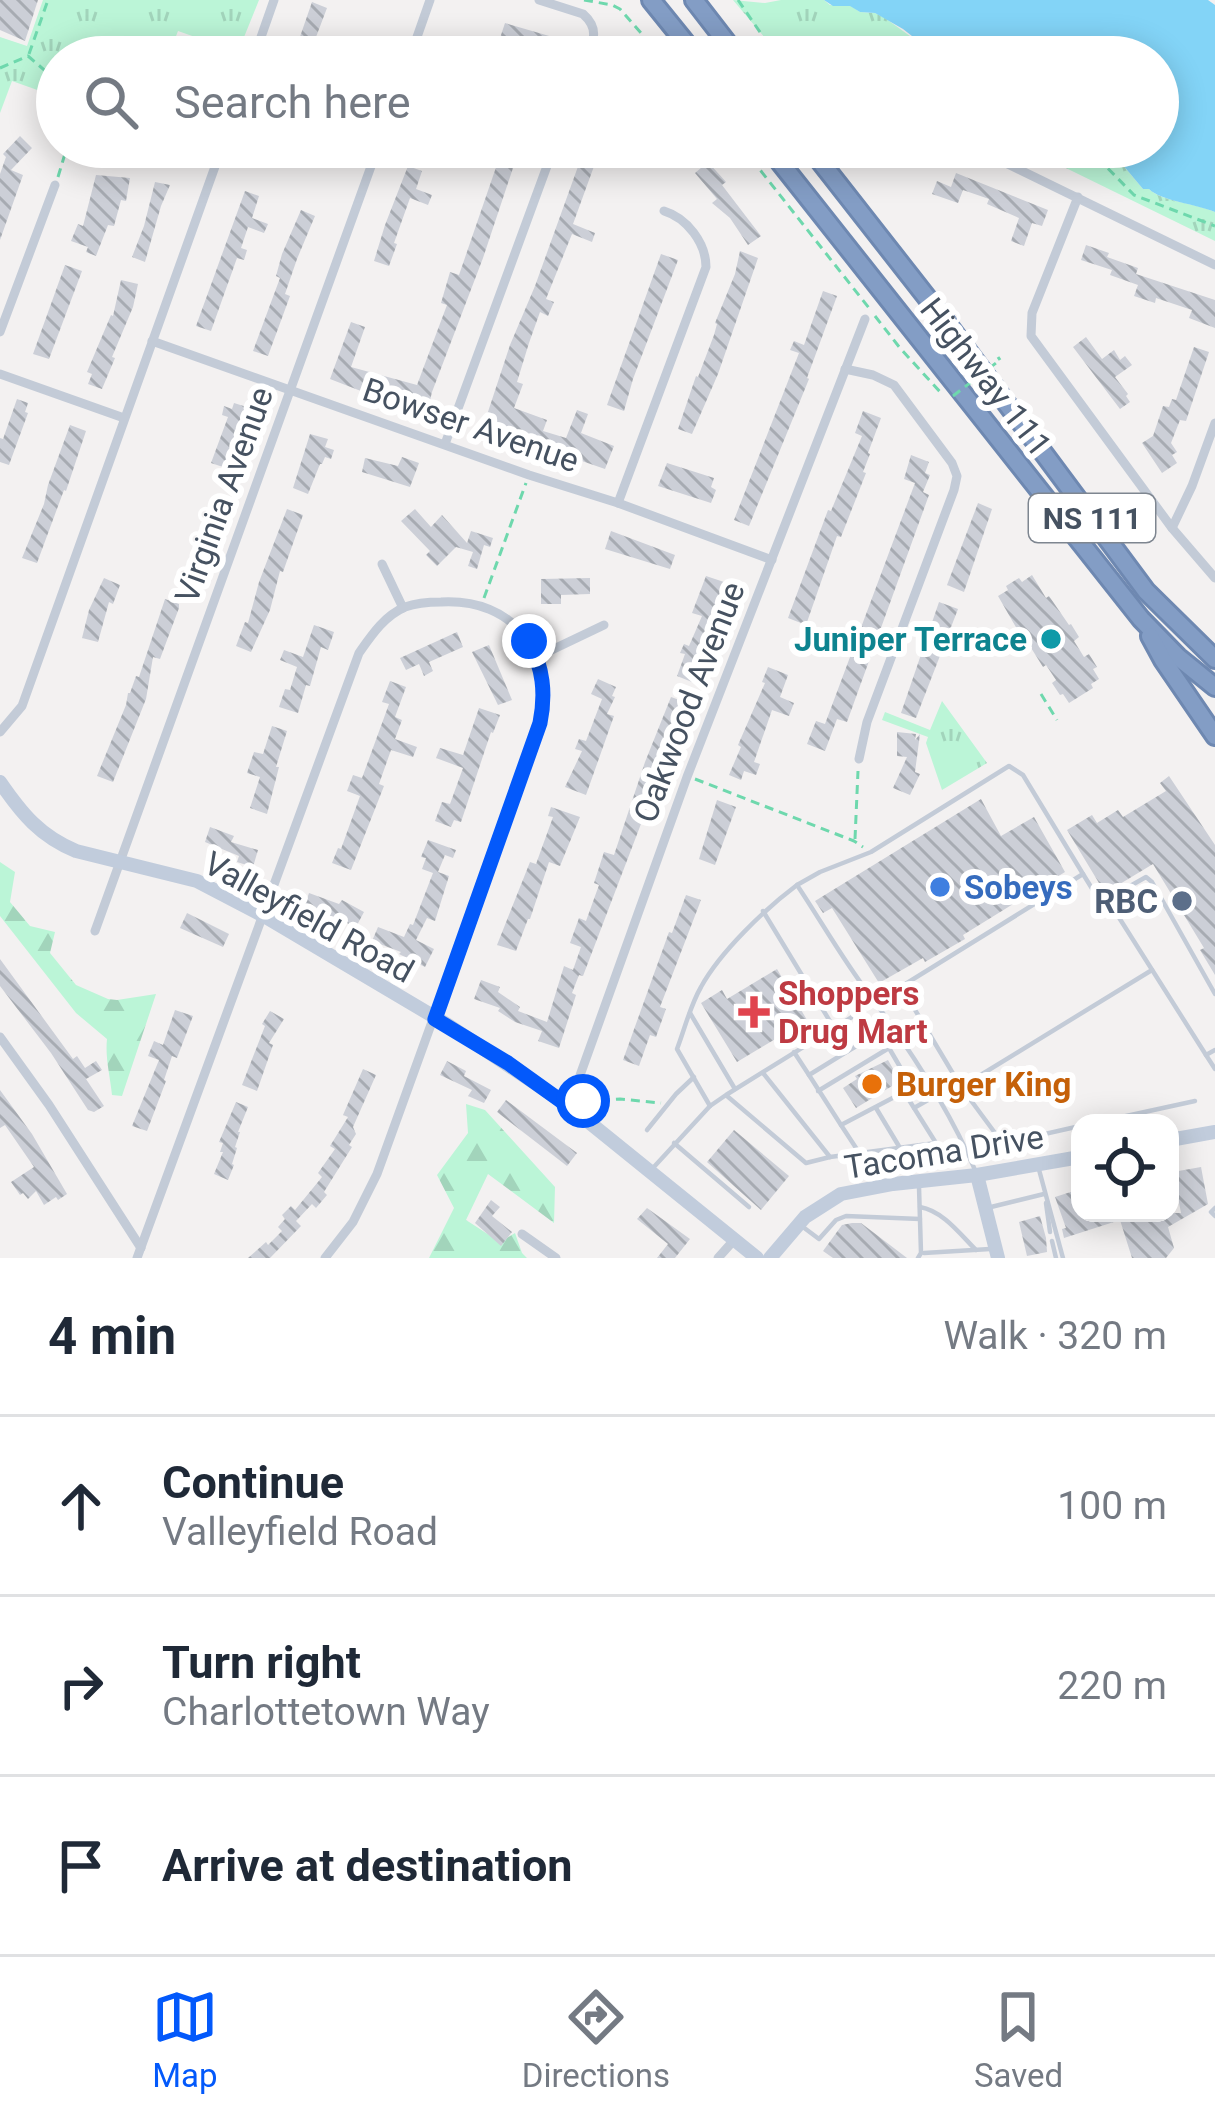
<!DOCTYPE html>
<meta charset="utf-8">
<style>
:root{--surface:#fff;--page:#f6f6f7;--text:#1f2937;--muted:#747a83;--line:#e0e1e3;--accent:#0359fb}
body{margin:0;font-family:Roboto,sans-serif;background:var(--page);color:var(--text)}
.controls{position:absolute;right:36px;bottom:36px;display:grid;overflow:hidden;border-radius:24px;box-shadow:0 6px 30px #0003}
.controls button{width:108px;height:108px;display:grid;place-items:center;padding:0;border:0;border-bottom:3px solid var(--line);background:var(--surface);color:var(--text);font:60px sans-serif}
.stop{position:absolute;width:36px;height:36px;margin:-27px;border:9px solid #0359fb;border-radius:50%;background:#fff}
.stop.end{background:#0359fb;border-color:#fff;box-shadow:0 3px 12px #0008}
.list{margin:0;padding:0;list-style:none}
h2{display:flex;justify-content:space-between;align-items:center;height:156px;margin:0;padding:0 48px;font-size:51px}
h2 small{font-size:39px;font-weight:400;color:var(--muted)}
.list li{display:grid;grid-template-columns:78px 1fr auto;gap:36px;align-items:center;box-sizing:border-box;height:180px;padding:0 48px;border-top:3px solid var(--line)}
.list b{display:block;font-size:45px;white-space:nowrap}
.list p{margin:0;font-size:39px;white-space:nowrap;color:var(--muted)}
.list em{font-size:39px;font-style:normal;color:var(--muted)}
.icon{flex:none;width:66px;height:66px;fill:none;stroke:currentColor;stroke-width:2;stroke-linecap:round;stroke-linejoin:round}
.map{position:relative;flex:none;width:1215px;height:1258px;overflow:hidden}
.search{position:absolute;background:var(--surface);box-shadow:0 6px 30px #0003;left:36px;right:36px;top:36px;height:132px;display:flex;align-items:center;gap:30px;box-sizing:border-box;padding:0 42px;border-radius:66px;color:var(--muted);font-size:45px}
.sheet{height:696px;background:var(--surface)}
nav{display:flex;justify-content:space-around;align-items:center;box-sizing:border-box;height:168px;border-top:3px solid var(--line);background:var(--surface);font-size:33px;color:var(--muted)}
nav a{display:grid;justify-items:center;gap:6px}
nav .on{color:var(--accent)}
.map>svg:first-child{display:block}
.forest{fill:url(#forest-firs)}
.park{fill:url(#park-tufts)}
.water{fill:#83d4f7}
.building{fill:url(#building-back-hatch)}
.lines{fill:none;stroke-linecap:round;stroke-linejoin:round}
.highway-casing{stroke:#6e88b1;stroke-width:22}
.path{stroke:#6ed8ad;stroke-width:3;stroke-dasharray:9 6;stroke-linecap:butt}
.lane{stroke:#c3cbd7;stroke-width:4.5}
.street{stroke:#c3cbd7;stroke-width:9}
.secondary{stroke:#c1ccdc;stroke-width:14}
.highway{stroke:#839dc5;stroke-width:16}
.path-bridge{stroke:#6ed8ad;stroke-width:3;stroke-dasharray:9 6;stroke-linecap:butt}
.route{stroke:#0359fb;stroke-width:15}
.culture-dot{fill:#0f9aa8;stroke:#fff;stroke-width:4.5}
.shop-dot{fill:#3f7fe0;stroke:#fff;stroke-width:4.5}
.service-dot{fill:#5c6f8a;stroke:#fff;stroke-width:4.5}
.health-dot{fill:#e0444e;stroke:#fff;stroke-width:4.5}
.food-dot{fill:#e8710a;stroke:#fff;stroke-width:4.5}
.labels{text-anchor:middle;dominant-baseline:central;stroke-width:12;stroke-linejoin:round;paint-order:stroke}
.shield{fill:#fff;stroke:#7e8690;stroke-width:3}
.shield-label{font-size:30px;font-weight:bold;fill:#465261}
.street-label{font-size:33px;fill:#465261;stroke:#fff}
.culture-label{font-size:33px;font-weight:bold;fill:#0d838f;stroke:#fff;text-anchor:end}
.shop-label{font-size:33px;font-weight:bold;fill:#366cbe;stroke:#fff;text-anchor:start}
.service-label{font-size:33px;font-weight:bold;fill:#4e5e75;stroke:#fff;text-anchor:end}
.health-label{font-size:33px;font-weight:bold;fill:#be3a42;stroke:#fff;text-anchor:start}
.food-label{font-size:33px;font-weight:bold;fill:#c56008;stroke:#fff;text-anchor:start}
</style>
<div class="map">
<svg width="1215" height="1258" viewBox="0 0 1215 1258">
<defs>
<pattern id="forest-firs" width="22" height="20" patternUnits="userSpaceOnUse" patternTransform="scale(3)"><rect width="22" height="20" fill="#bbf5d7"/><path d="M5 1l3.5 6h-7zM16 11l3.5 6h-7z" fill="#a2d4bb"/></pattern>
<pattern id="park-tufts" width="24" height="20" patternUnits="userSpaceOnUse" patternTransform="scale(3)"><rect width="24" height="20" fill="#bbf5d7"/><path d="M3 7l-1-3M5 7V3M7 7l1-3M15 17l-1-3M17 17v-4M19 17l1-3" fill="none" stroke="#a2d4bb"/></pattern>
<pattern id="building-back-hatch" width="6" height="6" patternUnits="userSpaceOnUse" patternTransform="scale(3)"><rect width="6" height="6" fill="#cccfd7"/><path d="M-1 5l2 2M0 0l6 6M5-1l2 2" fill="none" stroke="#a7abb2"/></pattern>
</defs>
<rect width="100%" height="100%" fill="#f3f1f1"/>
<g class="forest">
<path d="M0,862L15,872L10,902L30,926L55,932L50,953L76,985L108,999L117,1000L156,994L122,1096L112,1095C110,1075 105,1058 107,1039L76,1013L0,916Z"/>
<polygon points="466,1104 485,1110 555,1187 554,1223 488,1174 466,1220 500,1242 515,1233 522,1253 527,1258 429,1258 454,1208 437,1175 468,1133"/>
</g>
<g class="park">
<polygon points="43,0 259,0 238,52 178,31 168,57 57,57 57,97 12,81 0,113 0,37 27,46"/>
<polygon points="733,0 765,3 781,0 824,0 830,5 851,6 860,12 875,13 885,18 939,57 781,57"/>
<path d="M1023,147H1097L1117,158L1143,189H1149C1162,202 1196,203 1215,212V241Z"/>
<polygon points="942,701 987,763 942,790 926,743 928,737 882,720 885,712 930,730"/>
</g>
<path class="water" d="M824,0H1208L1215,5V212C1196,204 1161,201 1149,189H1143L1117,158L1097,147H1158V57H939L903,29L875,13L860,12L850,6H833Z"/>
<g class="building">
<polygon points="0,0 38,0 25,41 0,30"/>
<polygon points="312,2 327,8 313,45 318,47 315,57 293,57"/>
<polygon points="505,23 563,40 557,57 500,38"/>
<polygon points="20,136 32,148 11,170 23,175 0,240 0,174 6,157 3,154"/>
<polygon points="503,147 520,147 483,258 432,392 428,409 368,387 366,393 330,379 351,322 365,327 351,367 417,385 447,305 441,303 450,272 459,275"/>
<polygon points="585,147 601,147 573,224 595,233 592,242 572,234 546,299 554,302 548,316 540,312 529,343 517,382 523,384 514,408 547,420 543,431 566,438 577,410 588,414 581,433 614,446 605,469 483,427 510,345 535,286"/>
<polygon points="708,162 726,182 722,185 761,236 748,245 730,218 712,203 717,199 695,173"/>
<polygon points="408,166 422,171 416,189 432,195 428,205 410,198 394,243 397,244 389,266 374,261 385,225"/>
<polygon points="956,173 1048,210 1042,226 1032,223 1024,246 1011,241 1019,218 987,204 989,199 963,190 958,203 932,194 937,181 951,187"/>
<polygon points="96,175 130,178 126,201 121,200 114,226 108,225 96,256 86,252 88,247 71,241 78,224 83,226"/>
<polygon points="155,182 170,185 161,206 145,262 132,257 144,226"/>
<polygon points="245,191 259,196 252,218 268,224 264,233 248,227 241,248 247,250 244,260 237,258 211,331 196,326"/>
<polygon points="301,210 315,216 297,259 285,294 290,296 268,356 253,351 280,278 276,276 282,254"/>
<polygon points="1086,245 1109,253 1107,257 1138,268 1136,274 1215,300 1215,328 1189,318 1192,310 1156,298 1155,303 1134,296 1138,285 1110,275 1112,270 1081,260"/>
<polygon points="740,251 758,258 718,374 692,434 678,429 696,376 698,377 714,335 717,324 715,323 735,274"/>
<polygon points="661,254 678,260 633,379 624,411 607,405"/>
<polygon points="65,265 82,271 49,359 33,354"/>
<polygon points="121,280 138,284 133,307 112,357 115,358 102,389 88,384 92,374 87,372 111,315 113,316"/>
<polygon points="823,291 837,296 807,378 809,379 749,526 734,520 799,353 790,350 794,341 804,345"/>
<polygon points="1086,337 1102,359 1114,350 1120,360 1125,356 1132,365 1115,377 1128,394 1126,396 1130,402 1120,409 1073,347"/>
<polygon points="1194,347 1209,352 1186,421 1180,420 1171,443 1177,452 1172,455 1177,463 1162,473 1142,443 1153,436 1163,406 1169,407 1172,399 1176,400"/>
<polygon points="17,399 28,403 25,412 28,413 9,465 0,462 0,438 3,439"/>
<polygon points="234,403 250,408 229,469 211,463 228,417 222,415 224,406 232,409"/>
<polygon points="863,411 881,418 868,453 870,454 863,472 866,473 841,537 837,536 806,625 788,618 828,510 831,511 862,436 855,433"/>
<polygon points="70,425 86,431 66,491 64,490 37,563 22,558 44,504 48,485"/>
<polygon points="310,434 328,439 325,447 334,450 331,459 325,457 322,464 320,464 308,494 293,488"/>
<polygon points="911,455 929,462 925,473 930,475 923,492 929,495 847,722 837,719 825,751 807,744 816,721 825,724 915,483 904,479"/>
<polygon points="402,457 419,463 410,487 362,472 365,458 398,466"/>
<polygon points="667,463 714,478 711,487 716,490 711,503 658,486"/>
<polygon points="978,503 992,509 964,592 947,585"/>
<polygon points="287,509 303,515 283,572 280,571 270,610 251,652 236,646 245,622 248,623 259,582"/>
<polygon points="415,509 431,527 442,515 467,543 471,531 493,538 490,547 484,545 477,569 468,566 473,552 456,547 437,566 426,555 430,551 401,521"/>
<polygon points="611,531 675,555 670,569 605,549"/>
<polygon points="1032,575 1046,598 1049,596 1069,625 1071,624 1079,637 1074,641 1084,657 1089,654 1097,667 1093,669 1099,679 1091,684 1093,688 1069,703 1063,694 1060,695 1052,683 1056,680 1046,665 1043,667 1023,635 1021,636 998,596 1008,590 1006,586 1019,578 1022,582"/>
<polygon points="706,576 730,584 692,682 677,676 685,654 680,653 684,644 689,646 702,616 692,613"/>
<polygon points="104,578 120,585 113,604 109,602 98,642 82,638 89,610"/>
<polygon points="590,578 590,594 561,595 561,604 541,604 541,579"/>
<polygon points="165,599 179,604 179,608 160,659 153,657 146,699 113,782 97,776 126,705 128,693 130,693 136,676 139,677"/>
<polygon points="939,602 958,609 916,718 901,713"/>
<polygon points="314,625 334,632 328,650 321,647 310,686 306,685 298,713 279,707 285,689 290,690 297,667 280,660 284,650 303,657"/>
<polygon points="457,632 463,647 429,662 433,671 424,676 419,664 406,670 400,658"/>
<polygon points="489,645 512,700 498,705 472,652"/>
<polygon points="768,667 788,675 780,697 794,703 789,716 772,710 754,762 760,764 756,775 744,771 741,780 729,775 741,747 738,745 765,683 762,682"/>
<polygon points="598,679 616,687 612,696 615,697 607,714 614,716 586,795 565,787 582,751 575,749 579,739 586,741 602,699 591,694"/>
<polygon points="390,681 406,687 395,717 402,720 395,739 417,747 413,757 391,750 379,784 384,786 351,870 332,863 338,848 341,849 360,796 347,791 353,775 362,778 389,704 382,702"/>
<polygon points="671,697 685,702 681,717 663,755 648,799 650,800 644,816 583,976 579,975 572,993 576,995 559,1048 538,1041 542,1031 515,1022 498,1011 500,1008 474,999 481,980 500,987 498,992 520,1007 518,1011 547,1022 564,966 573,970 581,947 570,943 579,918 586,921 599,885 594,883 604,852 614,855 645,762"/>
<polygon points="479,708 500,715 493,733 491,732 461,822 454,820 451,827 435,821 442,802 450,804 463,768 436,758 440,748 463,755"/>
<polygon points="272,726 287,731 276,767 279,767 267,814 250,808 260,777 247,773 254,752 263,754"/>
<polygon points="897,732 916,734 915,740 920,734 915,772 920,774 910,795 893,788 907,757 897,756"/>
<polygon points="1169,776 1215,845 1215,975 1200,950 1204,948 1153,864 1105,893 1067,830 1092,815 1097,823 1118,810 1123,817 1166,791 1160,783"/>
<polygon points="981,799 1001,836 1034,817 1065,872 963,935 965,939 925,962 923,958 879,983 832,908 823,913 815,901"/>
<polygon points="717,800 736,807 715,865 699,859"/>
<polygon points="551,807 580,817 560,866 549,862 530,919 528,919 516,951 497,945 530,862 536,864 553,817 548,816"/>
<polygon points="210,827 234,836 231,842 258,850 253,867 237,862 239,856 205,842"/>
<polygon points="428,840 456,850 453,858 445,855 438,872 449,876 435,921 427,918 416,940 434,949 425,967 399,954 401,952 372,941 378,927 404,937 410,924 413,925 433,873 422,869 426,858 421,857"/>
<polygon points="309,893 339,904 342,900 364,912 356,927 305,905"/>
<polygon points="686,895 701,900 660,1007 666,1009 656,1037 650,1035 639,1066 623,1060 669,932 672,933"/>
<polygon points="187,913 229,934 223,947 180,928"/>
<polygon points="0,959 73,1059 77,1056 85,1068 96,1061 102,1070 86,1079 104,1106 94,1112 88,1110 51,1053 0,986"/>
<polygon points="777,969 807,1020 737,1062 701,1003 722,990 727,999"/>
<polygon points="175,1010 193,1016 177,1058 172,1056 164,1080 166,1081 147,1131 132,1126 159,1060 148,1056 154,1041 163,1045"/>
<polygon points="270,1011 284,1019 269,1043 273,1045 257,1091 242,1085 265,1026 262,1024"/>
<polygon points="888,1060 896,1074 897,1083 856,1108 843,1088 857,1079 855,1076"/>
<polygon points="447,1061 466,1071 464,1076 491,1090 484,1103 468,1096 472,1090 440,1075"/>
<polygon points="363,1069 376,1075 353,1127 356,1134 349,1145 352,1147 324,1192 327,1195 316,1208 312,1204 296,1221 301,1226 270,1258 248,1258 266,1242 268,1245 282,1231 278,1227 285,1219 282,1215 291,1206 295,1210 322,1177 318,1173 335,1149 330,1146 348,1117 343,1115"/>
<polygon points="0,1090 32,1134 67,1194 58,1200 56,1197 44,1205 36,1191 28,1199 23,1193 20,1195 11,1182 34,1167 5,1125 0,1128"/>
<polygon points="506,1100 577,1153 567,1166 497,1112"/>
<polygon points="236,1102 248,1107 238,1132 240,1132 235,1147 237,1148 232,1164 234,1165 228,1180 214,1174 223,1152 220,1152 223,1143 219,1142"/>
<polygon points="734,1130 789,1176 761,1210 707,1162"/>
<polygon points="1201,1167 1208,1204 1168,1227 1174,1248 1166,1258 1132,1258 1120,1220 1064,1238 1062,1229 1066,1228 1055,1197 1080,1189 1080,1213 1181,1213 1173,1172"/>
<polygon points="491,1200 500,1207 492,1216 512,1232 501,1246 475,1223"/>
<polygon points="647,1208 690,1239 675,1258 657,1258 668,1244 637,1219"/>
<polygon points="1040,1216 1046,1238 1047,1252 1027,1256 1019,1222"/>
<polygon points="852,1223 861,1223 907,1258 833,1258 823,1251 842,1225"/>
</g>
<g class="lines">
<g class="highway-casing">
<g id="highway">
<polyline points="651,0 697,57"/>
<polyline points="694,0 738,57"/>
<polyline points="768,147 1141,619 1178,657 1215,687"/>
<polyline points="809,147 946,322 1146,591 1215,659"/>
<polyline points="1150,636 1163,660 1215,736"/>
</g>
</g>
<g class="path">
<polyline points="584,0 612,5 620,9 662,57"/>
<polyline points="738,0 777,57"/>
<polyline points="29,54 48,0"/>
<polyline points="0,68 28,56 57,81"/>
<polyline points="742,147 869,308"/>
<polyline points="1087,147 1134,195 1215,226"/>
<polyline points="58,177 67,147"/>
<polyline points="875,316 900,348 942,394"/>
<polyline points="998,357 1000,360"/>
<polyline points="484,598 526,483"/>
<polyline points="1041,694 1057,720"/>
<polyline points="695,779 854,841 863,847"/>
<polyline points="855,839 858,771"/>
<polyline points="586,1101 620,1099 661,1103"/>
</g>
<g class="lane">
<polyline points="1102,902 1146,877 1152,882 1215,994"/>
<polyline points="902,988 961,1087 1152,970"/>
<polyline points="690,1013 735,1089"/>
<polyline points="848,1051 884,1030"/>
<polyline points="794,1052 809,1075"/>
<polyline points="1206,1055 1215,1069"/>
<polyline points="763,1073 830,1157"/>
<polyline points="961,1087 998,1137 1014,1141 1080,1126"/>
<polyline points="818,1091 889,1048 903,1072 904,1092"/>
<polyline points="727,1096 806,1163 830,1157 936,1143 904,1092 841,1125 809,1075 848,1051 763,911"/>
<path d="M710,1106L677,1049C685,1028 690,1006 701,987C720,952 765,909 797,885"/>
<polyline points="876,1108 900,1148"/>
<polyline points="914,1108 935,1096"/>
<polyline points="1094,1123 1195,1101"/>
<polyline points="841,1125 860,1154"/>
<polyline points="647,1130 676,1094 694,1077"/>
<polyline points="674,1143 749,1207"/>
<polyline points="1038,1166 1063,1258"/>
<polyline points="652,1169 710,1106 726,1095 1083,874 1096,895 1118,916 1206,1055 1215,1050"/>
<path d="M975,1170C949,1108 909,1048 869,994C843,960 821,921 797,885L820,872L871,852L1009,766L1023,775L1083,874"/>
<polyline points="1046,1203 1050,1232"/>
<path d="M920,1207C943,1211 960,1234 976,1250"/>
<polyline points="991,1207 1044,1194"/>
<polyline points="1215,1208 1211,1212 1215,1216"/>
<polyline points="803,1227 819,1239 836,1220 846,1216 920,1219"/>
<polyline points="1052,1241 1056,1258"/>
<polyline points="924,1253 990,1249"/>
<polyline points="918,1258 921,1253 919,1187"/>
</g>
<g class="street">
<path d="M539,0L583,14C599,28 594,40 587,57"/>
<polyline points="254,57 274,0"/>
<polyline points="410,57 430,0"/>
<polyline points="973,147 1215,265"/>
<polyline points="1078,197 1032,313 1031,336 1172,528 1215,578"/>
<polyline points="0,332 55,185"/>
<polyline points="152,341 529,475 618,503 772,560"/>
<polyline points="845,369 873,375 894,385 952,463 957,476 954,490 867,722 859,759"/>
<polyline points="0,374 124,418"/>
<polyline points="445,444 554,147"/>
<path d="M618,503L706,267C706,243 687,218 664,211"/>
<polyline points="1172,528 1192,486 1215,423"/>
<polyline points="382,564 403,608"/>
<polyline points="537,657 604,625"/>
<polyline points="0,732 22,706 222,147"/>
<polyline points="95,931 378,147"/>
<polyline points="0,1037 49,1105 141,1248"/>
<polyline points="569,1106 687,777 865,319"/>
<polyline points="522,1234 556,1258"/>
<path d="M137,1258L359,653C371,636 384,616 405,607C416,603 429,602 441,602C515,598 553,653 540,723L377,1174L353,1222L325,1258"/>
<polyline points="718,1258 735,1239"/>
</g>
<g class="secondary">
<path d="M0,782C22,814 40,836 76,851L197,881L264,916L448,1025L569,1106L757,1258"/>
<polyline points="1170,1140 1215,1132"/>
<polyline points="977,1175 998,1258"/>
<polyline points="770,1258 805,1217 841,1194 893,1184 977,1175 1080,1157"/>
</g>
<use href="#highway" class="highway"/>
<polyline class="path-bridge" points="953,396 1000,360"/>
</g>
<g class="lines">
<path class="route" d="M529,641C543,668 546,693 540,723L435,1019L508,1063L575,1111L583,1101"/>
</g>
<circle class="culture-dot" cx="1051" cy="639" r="12"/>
<circle class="shop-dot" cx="940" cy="887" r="12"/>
<circle class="service-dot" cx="1182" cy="901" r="12"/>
<path class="health-dot" d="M748 994h12v12h12v12h-12v12h-12v-12h-12v-12h12z"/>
<circle class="food-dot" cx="872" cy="1084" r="12"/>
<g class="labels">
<rect class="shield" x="1029" y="494" width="126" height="48" rx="9"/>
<g class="shield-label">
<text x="1092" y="518">NS 111</text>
</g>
<g class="street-label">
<text transform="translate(986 377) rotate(52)">Highway 111</text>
<text transform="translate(471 425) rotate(19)">Bowser Avenue</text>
<text transform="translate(224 495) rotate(-70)">Virginia Avenue</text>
<text transform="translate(689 702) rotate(-69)">Oakwood Avenue</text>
<text transform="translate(309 917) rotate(29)">Valleyfield Road</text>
<text transform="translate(944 1152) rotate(-9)">Tacoma Drive</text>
</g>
<g class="culture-label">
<text x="1027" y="639">Juniper Terrace</text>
</g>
<g class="shop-label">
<text x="964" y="887">Sobeys</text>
</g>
<g class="service-label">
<text x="1158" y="901">RBC</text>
</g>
<g class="health-label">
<text x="778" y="993">Shoppers<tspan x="778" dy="38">Drug Mart</tspan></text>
</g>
<g class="food-label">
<text x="896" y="1084">Burger King</text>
</g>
</g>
</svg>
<div class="controls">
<button><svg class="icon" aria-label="locate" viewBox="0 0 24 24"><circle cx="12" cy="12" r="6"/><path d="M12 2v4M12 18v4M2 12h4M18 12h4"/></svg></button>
</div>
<div class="stop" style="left:583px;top:1101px"></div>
<div class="stop end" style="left:529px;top:641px"></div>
<div class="search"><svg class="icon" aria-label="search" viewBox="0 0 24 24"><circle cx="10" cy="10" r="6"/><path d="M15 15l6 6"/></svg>Search here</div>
</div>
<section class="sheet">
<h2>4 min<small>Walk · 320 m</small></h2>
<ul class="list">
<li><svg class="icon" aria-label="ahead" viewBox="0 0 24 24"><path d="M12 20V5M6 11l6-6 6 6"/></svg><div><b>Continue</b><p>Valleyfield Road</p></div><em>100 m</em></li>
<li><svg class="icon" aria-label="right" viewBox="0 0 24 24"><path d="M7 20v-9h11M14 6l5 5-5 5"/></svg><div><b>Turn right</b><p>Charlottetown Way</p></div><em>220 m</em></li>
<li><svg class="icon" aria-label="arrive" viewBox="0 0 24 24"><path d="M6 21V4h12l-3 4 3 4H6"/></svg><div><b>Arrive at destination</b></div></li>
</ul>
</section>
<nav>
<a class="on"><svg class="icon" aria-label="map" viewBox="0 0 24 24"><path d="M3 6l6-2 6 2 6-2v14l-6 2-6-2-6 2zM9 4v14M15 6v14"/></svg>Map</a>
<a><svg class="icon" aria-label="directions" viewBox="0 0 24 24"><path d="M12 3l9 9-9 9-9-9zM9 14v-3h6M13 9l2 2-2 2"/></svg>Directions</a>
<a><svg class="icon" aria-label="saved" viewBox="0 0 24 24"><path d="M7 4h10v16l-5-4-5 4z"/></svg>Saved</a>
</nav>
